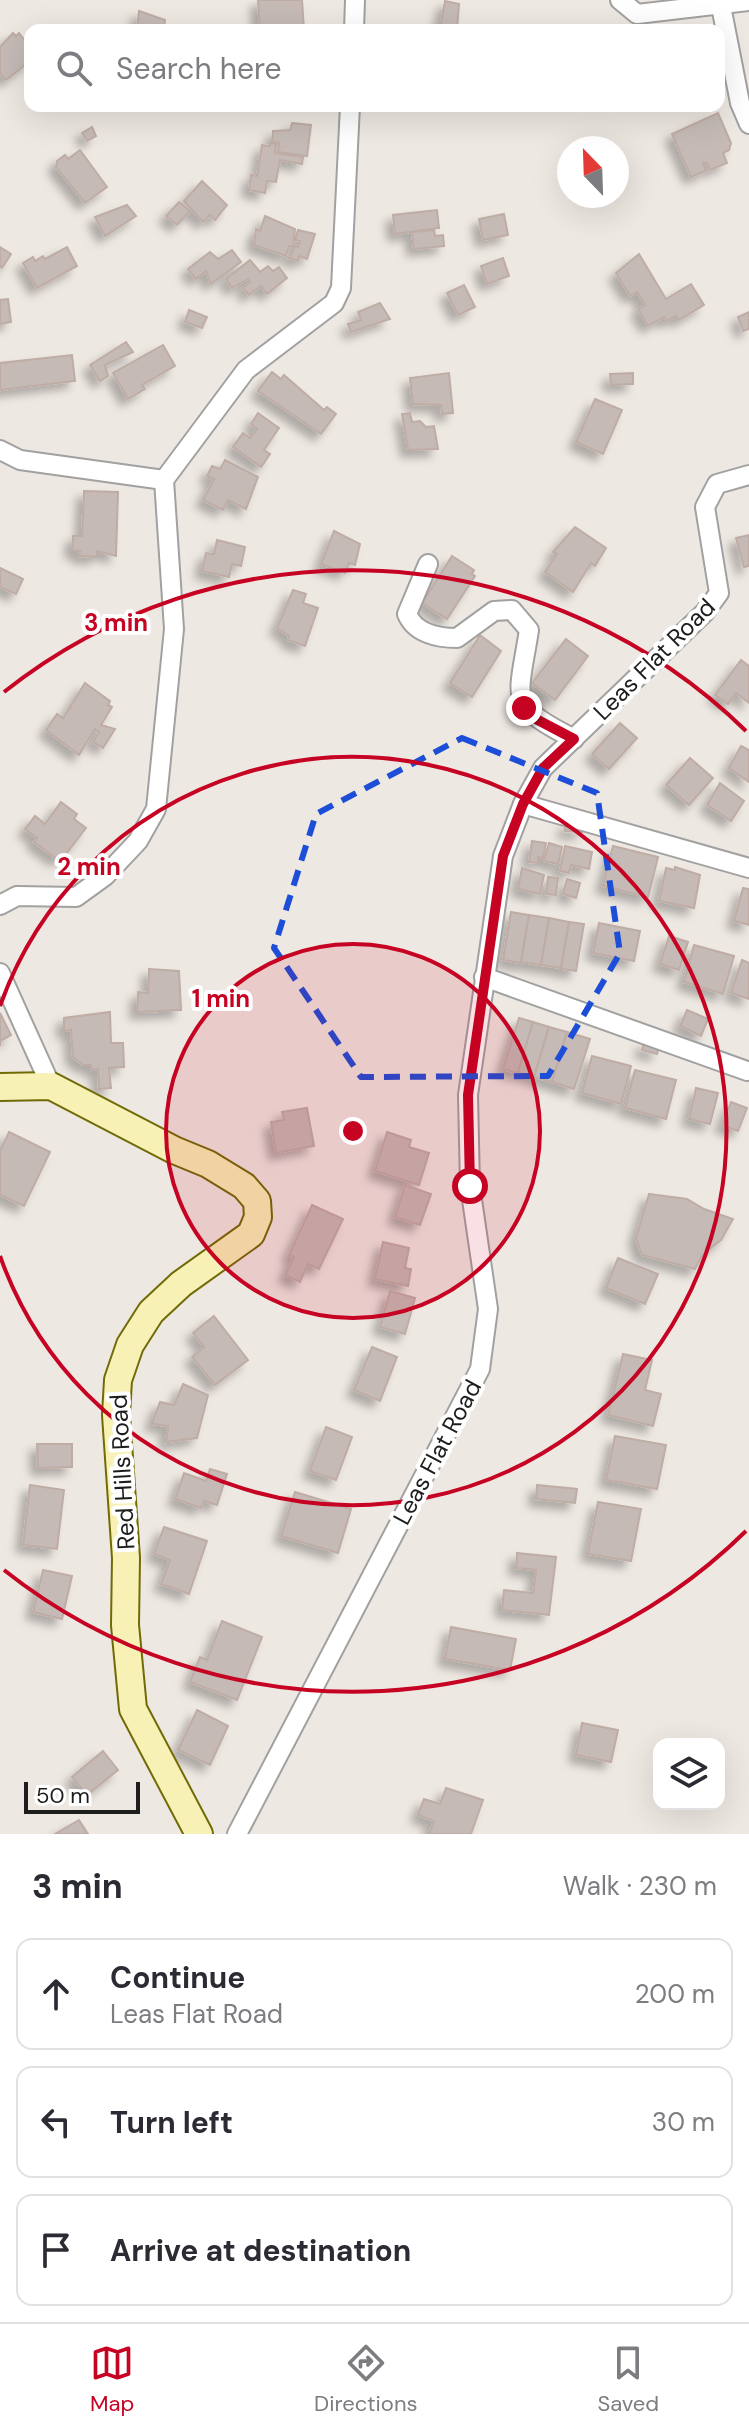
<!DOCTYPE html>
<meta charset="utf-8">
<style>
:root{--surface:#fff;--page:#f2f2f3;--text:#2b2b33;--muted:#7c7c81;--line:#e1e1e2;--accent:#c60323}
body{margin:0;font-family:"DM Sans",sans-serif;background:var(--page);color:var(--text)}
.controls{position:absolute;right:24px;bottom:24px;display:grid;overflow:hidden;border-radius:16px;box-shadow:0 8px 32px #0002}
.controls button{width:72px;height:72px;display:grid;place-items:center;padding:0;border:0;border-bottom:2px solid var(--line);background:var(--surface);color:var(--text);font:40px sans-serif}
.compass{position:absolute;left:557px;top:136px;width:72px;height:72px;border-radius:50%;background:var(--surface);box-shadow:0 8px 32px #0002;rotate:337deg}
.scale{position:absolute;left:24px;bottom:20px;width:116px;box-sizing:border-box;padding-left:8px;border:4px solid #1d1d1d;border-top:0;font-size:22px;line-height:28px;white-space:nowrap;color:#1d1d1d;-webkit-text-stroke:6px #fff;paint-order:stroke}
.stop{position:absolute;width:24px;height:24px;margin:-18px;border:6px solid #c60323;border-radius:50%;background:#fff}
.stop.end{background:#c60323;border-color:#fff;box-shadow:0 2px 8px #0008}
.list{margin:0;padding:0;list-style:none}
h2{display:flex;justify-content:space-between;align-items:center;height:104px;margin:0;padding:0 32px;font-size:34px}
h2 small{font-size:26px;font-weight:400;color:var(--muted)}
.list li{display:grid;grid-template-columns:52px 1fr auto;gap:24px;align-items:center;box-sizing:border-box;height:112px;margin:0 16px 16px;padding:0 16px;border:2px solid var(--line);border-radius:16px}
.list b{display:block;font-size:30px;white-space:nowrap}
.list p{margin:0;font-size:26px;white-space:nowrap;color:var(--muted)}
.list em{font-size:26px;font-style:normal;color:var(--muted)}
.icon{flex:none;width:44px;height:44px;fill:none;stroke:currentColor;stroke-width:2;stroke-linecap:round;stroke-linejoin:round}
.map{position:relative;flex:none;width:749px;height:1834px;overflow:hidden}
.search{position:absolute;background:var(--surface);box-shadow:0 8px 32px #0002;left:24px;right:24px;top:24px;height:88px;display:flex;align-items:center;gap:20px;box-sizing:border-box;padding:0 28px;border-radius:16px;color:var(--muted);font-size:30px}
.sheet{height:488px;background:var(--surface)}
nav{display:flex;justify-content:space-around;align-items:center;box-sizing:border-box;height:112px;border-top:2px solid var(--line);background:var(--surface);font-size:22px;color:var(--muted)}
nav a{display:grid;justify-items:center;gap:4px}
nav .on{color:var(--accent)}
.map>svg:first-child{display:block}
.building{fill:#c5bab6;stroke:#bfaca5;stroke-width:2;filter:url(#shadow)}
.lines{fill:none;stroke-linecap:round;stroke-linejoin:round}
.minor-casing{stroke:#a1a1a1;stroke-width:22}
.secondary-casing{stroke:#716b06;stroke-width:30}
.minor{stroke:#fff;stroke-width:18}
.secondary{stroke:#f8f1b6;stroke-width:26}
.route{stroke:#c60323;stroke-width:10}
.marked{fill:none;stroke:#1d4ed8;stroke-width:6;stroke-dasharray:16 10;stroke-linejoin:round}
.ring{fill:none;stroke:#c60323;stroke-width:4}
.labels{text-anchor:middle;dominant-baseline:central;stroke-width:8;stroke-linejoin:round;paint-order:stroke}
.street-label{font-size:24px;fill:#1d1d1d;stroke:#fff}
.centre{fill:#c60323;stroke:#fff;stroke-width:4}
.ring-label{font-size:24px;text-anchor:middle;font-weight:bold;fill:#c60323;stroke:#fff;stroke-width:8;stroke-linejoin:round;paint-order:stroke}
</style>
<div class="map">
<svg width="749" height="1834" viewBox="0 0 749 1834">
<defs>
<filter id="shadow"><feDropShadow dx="-7" dy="7" stdDeviation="4" flood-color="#0004"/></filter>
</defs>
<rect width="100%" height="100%" fill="#eee8e2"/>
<g class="building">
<polygon points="258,0 302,0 304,30 260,30"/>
<polygon points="445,1 459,4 457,30 420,30 441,23"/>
<polygon points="139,11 165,20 164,30 137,30"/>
<polygon points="13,33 16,36 19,33 30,47 30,61 6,80 0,73 0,47"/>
<polygon points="718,113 731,143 729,150 723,153 727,163 710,170 707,163 703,163 706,171 691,177 672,134"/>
<polygon points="292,123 311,125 307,156 278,152 279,143 272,142 273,131 290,130"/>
<polygon points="92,127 96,136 87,141 82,133"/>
<polygon points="270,143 276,144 275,153 303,157 302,164 280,160 276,182 267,181 265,193 249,190 251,175 257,176 262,145 270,146"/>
<polygon points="80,150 107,187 85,203 56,167 57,161 65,155 68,159"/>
<polygon points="202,181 227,205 215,220 210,215 203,222 184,201"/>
<polygon points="179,202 190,211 177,225 166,216"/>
<polygon points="127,205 136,216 105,236 95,217"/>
<polygon points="437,210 439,228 395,234 393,215"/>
<polygon points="504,214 508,235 483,240 479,219"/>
<polygon points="265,216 295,229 293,247 289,246 286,256 254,245 256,229 260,231"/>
<polygon points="298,230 315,234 307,259 299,256 298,261 289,258 295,246 298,247 300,241 295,240"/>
<polygon points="434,230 435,236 443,235 444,246 414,249 412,232"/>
<polygon points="0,247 11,254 2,268 0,266"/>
<polygon points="67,247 77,266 37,288 23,263 33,257 35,261 43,256 45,259"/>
<polygon points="232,250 241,262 211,284 206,271 196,279 188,269 210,252 218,259"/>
<polygon points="639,254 666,299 691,284 704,305 679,320 676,316 667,321 664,317 648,326 638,309 645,305 637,292 630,296 616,273"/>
<polygon points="503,258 509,276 487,284 481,266"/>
<polygon points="250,260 260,272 268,266 273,271 279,267 287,278 267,294 261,286 249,295 243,288 250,282 248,279 232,288 226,279"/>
<polygon points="464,285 475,307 458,315 447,293"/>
<polygon points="8,299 11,322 0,324 0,300"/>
<polygon points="380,303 390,319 351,332 348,324 361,320 358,312"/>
<polygon points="189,310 207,317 202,328 185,322"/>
<polygon points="749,312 749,329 743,331 738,317"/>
<polygon points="126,342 133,352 105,365 108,376 100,381 90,365"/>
<polygon points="163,345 175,366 142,385 145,389 128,399 113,373"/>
<polygon points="72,355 75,381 0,390 0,363"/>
<polygon points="272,372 281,379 284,375 324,410 327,407 336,414 321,434 258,391"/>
<polygon points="449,373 453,413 442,414 441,405 413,404 410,378"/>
<polygon points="633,373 633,384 611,385 610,374"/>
<polygon points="595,399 622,410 603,454 576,442"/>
<polygon points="258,413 279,428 264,450 270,454 261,467 233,447 243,433 250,438 257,429 251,424"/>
<polygon points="410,413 412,422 420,421 426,427 434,426 438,449 408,450 402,414"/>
<polygon points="225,460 258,477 246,509 228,500 223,510 203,500 214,479 207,476 212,466 220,469"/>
<polygon points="84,491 118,492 116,556 97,551 97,557 79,556 80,551 72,551 73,536 82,536"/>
<polygon points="575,527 606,548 595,566 591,563 573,592 545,572 557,554 553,552"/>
<polygon points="334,531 360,544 355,565 349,563 345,573 321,564"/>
<polygon points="749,535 749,566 744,567 736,538"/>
<polygon points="217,540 245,547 241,566 232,564 229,577 202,571 206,553 214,554"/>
<polygon points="452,556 474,570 472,574 475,576 447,619 422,603"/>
<polygon points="0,568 23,579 16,594 0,587"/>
<polygon points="293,590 306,594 303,603 318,608 305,646 288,640 289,636 277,628"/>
<polygon points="480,635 501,651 472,697 450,683"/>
<polygon points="566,639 588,656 555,700 532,683"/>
<polygon points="741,660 749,666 749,703 736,693 728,704 715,695"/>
<polygon points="85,683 110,701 108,705 112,707 101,725 115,729 103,748 93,742 99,732 95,729 79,755 46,730 57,714 63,718"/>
<polygon points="620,723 637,738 609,769 592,754"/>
<polygon points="741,746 749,750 749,782 729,768"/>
<polygon points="690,758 713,778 689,805 666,785"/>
<polygon points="720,783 744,801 731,821 707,805"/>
<polygon points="61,802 77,814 74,819 86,828 63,858 60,856 57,859 34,842 37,838 25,829 35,816 45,824"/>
<polygon points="566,823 583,825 582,832 565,831"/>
<polygon points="532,841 546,843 543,858 538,857 538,863 529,862"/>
<polygon points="549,843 562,847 558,864 544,861"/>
<polygon points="565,846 592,852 589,869 571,865 569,873 560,871"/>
<polygon points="613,846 658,857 648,897 603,886"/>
<polygon points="675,867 700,875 694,908 659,901 666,868 675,870"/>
<polygon points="522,868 544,875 540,894 518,889"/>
<polygon points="548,877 558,878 556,895 546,894"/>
<polygon points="567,879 580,883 576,898 563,894"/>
<polygon points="743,888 749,889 749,925 734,921"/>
<polygon points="511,912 529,915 521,963 503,960"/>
<polygon points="529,915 549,918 541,965 521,962"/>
<polygon points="549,918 569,922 561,968 541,965"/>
<polygon points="569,922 584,924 576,971 561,969"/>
<polygon points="599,923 640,931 634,961 593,953"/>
<polygon points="669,936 688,942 679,970 660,964"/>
<polygon points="694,945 734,956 723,994 684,982"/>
<polygon points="742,960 749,963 749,999 731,993"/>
<polygon points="149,969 179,971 181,1010 137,1012 138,992 148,993"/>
<polygon points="687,1010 708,1019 701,1036 680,1026"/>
<polygon points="110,1012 111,1043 123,1043 124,1067 109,1068 111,1088 99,1089 98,1069 92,1070 91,1065 83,1065 73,1057 71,1030 64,1031 64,1018"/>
<polygon points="0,1013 11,1035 0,1041 0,1046"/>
<polygon points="519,1018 533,1022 518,1073 503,1069"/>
<polygon points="533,1022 549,1027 534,1077 518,1072"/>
<polygon points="549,1027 567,1032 552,1082 534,1077"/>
<polygon points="567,1032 590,1039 574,1089 552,1082"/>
<polygon points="644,1042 659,1046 657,1054 642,1050"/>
<polygon points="592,1056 631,1066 621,1104 582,1093"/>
<polygon points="635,1070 676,1080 666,1119 625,1108"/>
<polygon points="696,1088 718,1093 710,1124 689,1119"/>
<polygon points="731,1102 747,1108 738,1131 722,1125"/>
<polygon points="307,1108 314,1146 276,1153 271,1122 284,1120 282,1112"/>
<polygon points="9,1132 50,1152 24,1206 0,1195 0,1151"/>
<polygon points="387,1132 411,1140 409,1147 429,1153 419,1185 375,1171"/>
<polygon points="405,1185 431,1194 420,1225 395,1217"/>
<polygon points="649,1194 687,1199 704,1209 733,1219 721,1240 703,1254 695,1269 642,1255 636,1238"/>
<polygon points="312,1205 343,1219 319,1269 308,1264 300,1282 285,1275 294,1257 289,1255"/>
<polygon points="383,1242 409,1248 405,1268 411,1269 408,1286 375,1279"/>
<polygon points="618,1258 658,1274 645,1304 606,1288"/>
<polygon points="390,1291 415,1298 405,1334 380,1327"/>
<polygon points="214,1316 248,1360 215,1385 192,1357 204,1347 193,1333"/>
<polygon points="372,1347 397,1357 380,1401 354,1390"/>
<polygon points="623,1354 652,1360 645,1390 661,1394 653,1426 608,1415"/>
<polygon points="183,1384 208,1395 197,1438 166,1442 168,1426 153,1424 153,1420 160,1402 174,1405"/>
<polygon points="326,1427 352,1437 336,1480 310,1471"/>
<polygon points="615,1436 666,1445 657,1489 606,1480"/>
<polygon points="37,1444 72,1444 72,1467 38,1468"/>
<polygon points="210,1469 227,1474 217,1505 204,1501 201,1508 175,1499 184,1473 206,1481"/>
<polygon points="30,1485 64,1490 57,1549 23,1545"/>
<polygon points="537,1485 577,1489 575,1503 536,1499"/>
<polygon points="295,1492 351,1509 338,1553 281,1536"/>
<polygon points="598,1502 641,1509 631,1561 588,1554"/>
<polygon points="164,1527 207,1541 189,1594 161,1584 170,1560 154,1554"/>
<polygon points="517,1553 556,1557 549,1615 502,1610 504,1590 533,1593 536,1570 516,1568"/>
<polygon points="43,1570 72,1576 62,1619 33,1612"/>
<polygon points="222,1621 262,1637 237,1700 190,1682 200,1657 207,1660"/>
<polygon points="451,1627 516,1639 510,1670 445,1659"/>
<polygon points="197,1710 228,1726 210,1765 178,1750"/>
<polygon points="582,1723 618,1730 611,1762 576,1755"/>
<polygon points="103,1751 118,1770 87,1795 72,1777"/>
<polygon points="446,1788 483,1800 471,1834 429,1834 434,1821 418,1815 424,1799 440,1804"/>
<polygon points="79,1820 88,1834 55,1834"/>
</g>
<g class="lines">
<g class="minor-casing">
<g id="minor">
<polyline points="620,0 637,14 749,1"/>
<polyline points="721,6 740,103 749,124"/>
<polyline points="354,30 355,0"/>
<polyline points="0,450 20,460 164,480"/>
<path d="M428,564L407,614C415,633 437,638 457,638L494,611L512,610L529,630C518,701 506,704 574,739"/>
<polyline points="523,804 749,868"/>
<polyline points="0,905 17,896 76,897 105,876 138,841 156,809 174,629 164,480 246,370 334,303 341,288 350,106"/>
<polyline points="0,973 51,1086"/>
<polyline points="484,977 747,1071"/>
<polyline points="237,1834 480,1369 488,1309 470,1186 468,1095 503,856 523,804 543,768 705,612 719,593 705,507 717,484 749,475"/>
</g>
</g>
<g class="secondary-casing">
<polyline id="secondary" points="0,1087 51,1086 174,1150 208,1164 244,1186 257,1201 258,1217 251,1234 181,1284 151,1312 130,1345 118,1380 116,1415 126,1558 125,1625 133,1709 199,1834"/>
</g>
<use href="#minor" class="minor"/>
<use href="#secondary" class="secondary"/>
</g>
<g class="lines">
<polyline class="route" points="470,1186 468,1095 503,856 523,804 543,768 574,739 534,718 524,708"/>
</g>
<path class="marked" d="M462,738L597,793L620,953L548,1076L361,1077L274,948L316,814Z"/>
<circle cx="353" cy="1131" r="187" fill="#c60323" fill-opacity=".12"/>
<g class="ring">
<circle cx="353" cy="1131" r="187"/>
<path d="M0 1006A374 374 0 1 1 0 1256"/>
<path d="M746 1531A561 561 0 0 1 4 1570M4 692A561 561 0 0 1 746 731"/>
</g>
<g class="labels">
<g class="street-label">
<text transform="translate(654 659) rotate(-45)">Leas Flat Road</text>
<text transform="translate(437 1452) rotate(-62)">Leas Flat Road</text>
<text transform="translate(122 1472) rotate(-93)">Red Hills Road</text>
</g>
</g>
<circle cx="353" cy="1131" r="12" class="centre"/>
<g class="ring-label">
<text x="116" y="631">3 min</text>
<text x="89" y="875">2 min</text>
<text x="221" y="1007">1 min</text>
</g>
</svg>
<div class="controls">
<button><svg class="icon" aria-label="layers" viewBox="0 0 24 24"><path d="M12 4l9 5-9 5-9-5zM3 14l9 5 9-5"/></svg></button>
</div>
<svg class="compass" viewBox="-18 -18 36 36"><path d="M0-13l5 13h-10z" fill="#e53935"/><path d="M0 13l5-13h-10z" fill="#7c7c81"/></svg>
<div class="scale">50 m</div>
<div class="stop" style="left:470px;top:1186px"></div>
<div class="stop end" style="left:524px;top:708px"></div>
<div class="search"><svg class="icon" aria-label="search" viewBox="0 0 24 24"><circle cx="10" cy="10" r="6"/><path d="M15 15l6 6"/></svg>Search here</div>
</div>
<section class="sheet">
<h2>3 min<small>Walk · 230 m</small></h2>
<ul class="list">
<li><svg class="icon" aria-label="ahead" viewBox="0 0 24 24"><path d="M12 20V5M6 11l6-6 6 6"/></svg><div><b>Continue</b><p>Leas Flat Road</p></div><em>200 m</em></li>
<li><svg class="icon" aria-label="left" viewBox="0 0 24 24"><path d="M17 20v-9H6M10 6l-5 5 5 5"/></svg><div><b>Turn left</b></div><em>30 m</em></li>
<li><svg class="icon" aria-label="arrive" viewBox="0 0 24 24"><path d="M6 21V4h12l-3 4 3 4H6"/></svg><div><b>Arrive at destination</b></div></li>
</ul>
</section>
<nav>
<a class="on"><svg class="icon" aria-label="map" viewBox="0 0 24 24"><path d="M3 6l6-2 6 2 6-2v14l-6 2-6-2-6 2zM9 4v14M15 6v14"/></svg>Map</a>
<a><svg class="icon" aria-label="directions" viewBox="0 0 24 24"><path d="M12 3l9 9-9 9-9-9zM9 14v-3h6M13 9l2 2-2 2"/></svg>Directions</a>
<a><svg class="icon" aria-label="saved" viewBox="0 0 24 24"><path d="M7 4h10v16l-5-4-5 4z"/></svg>Saved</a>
</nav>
